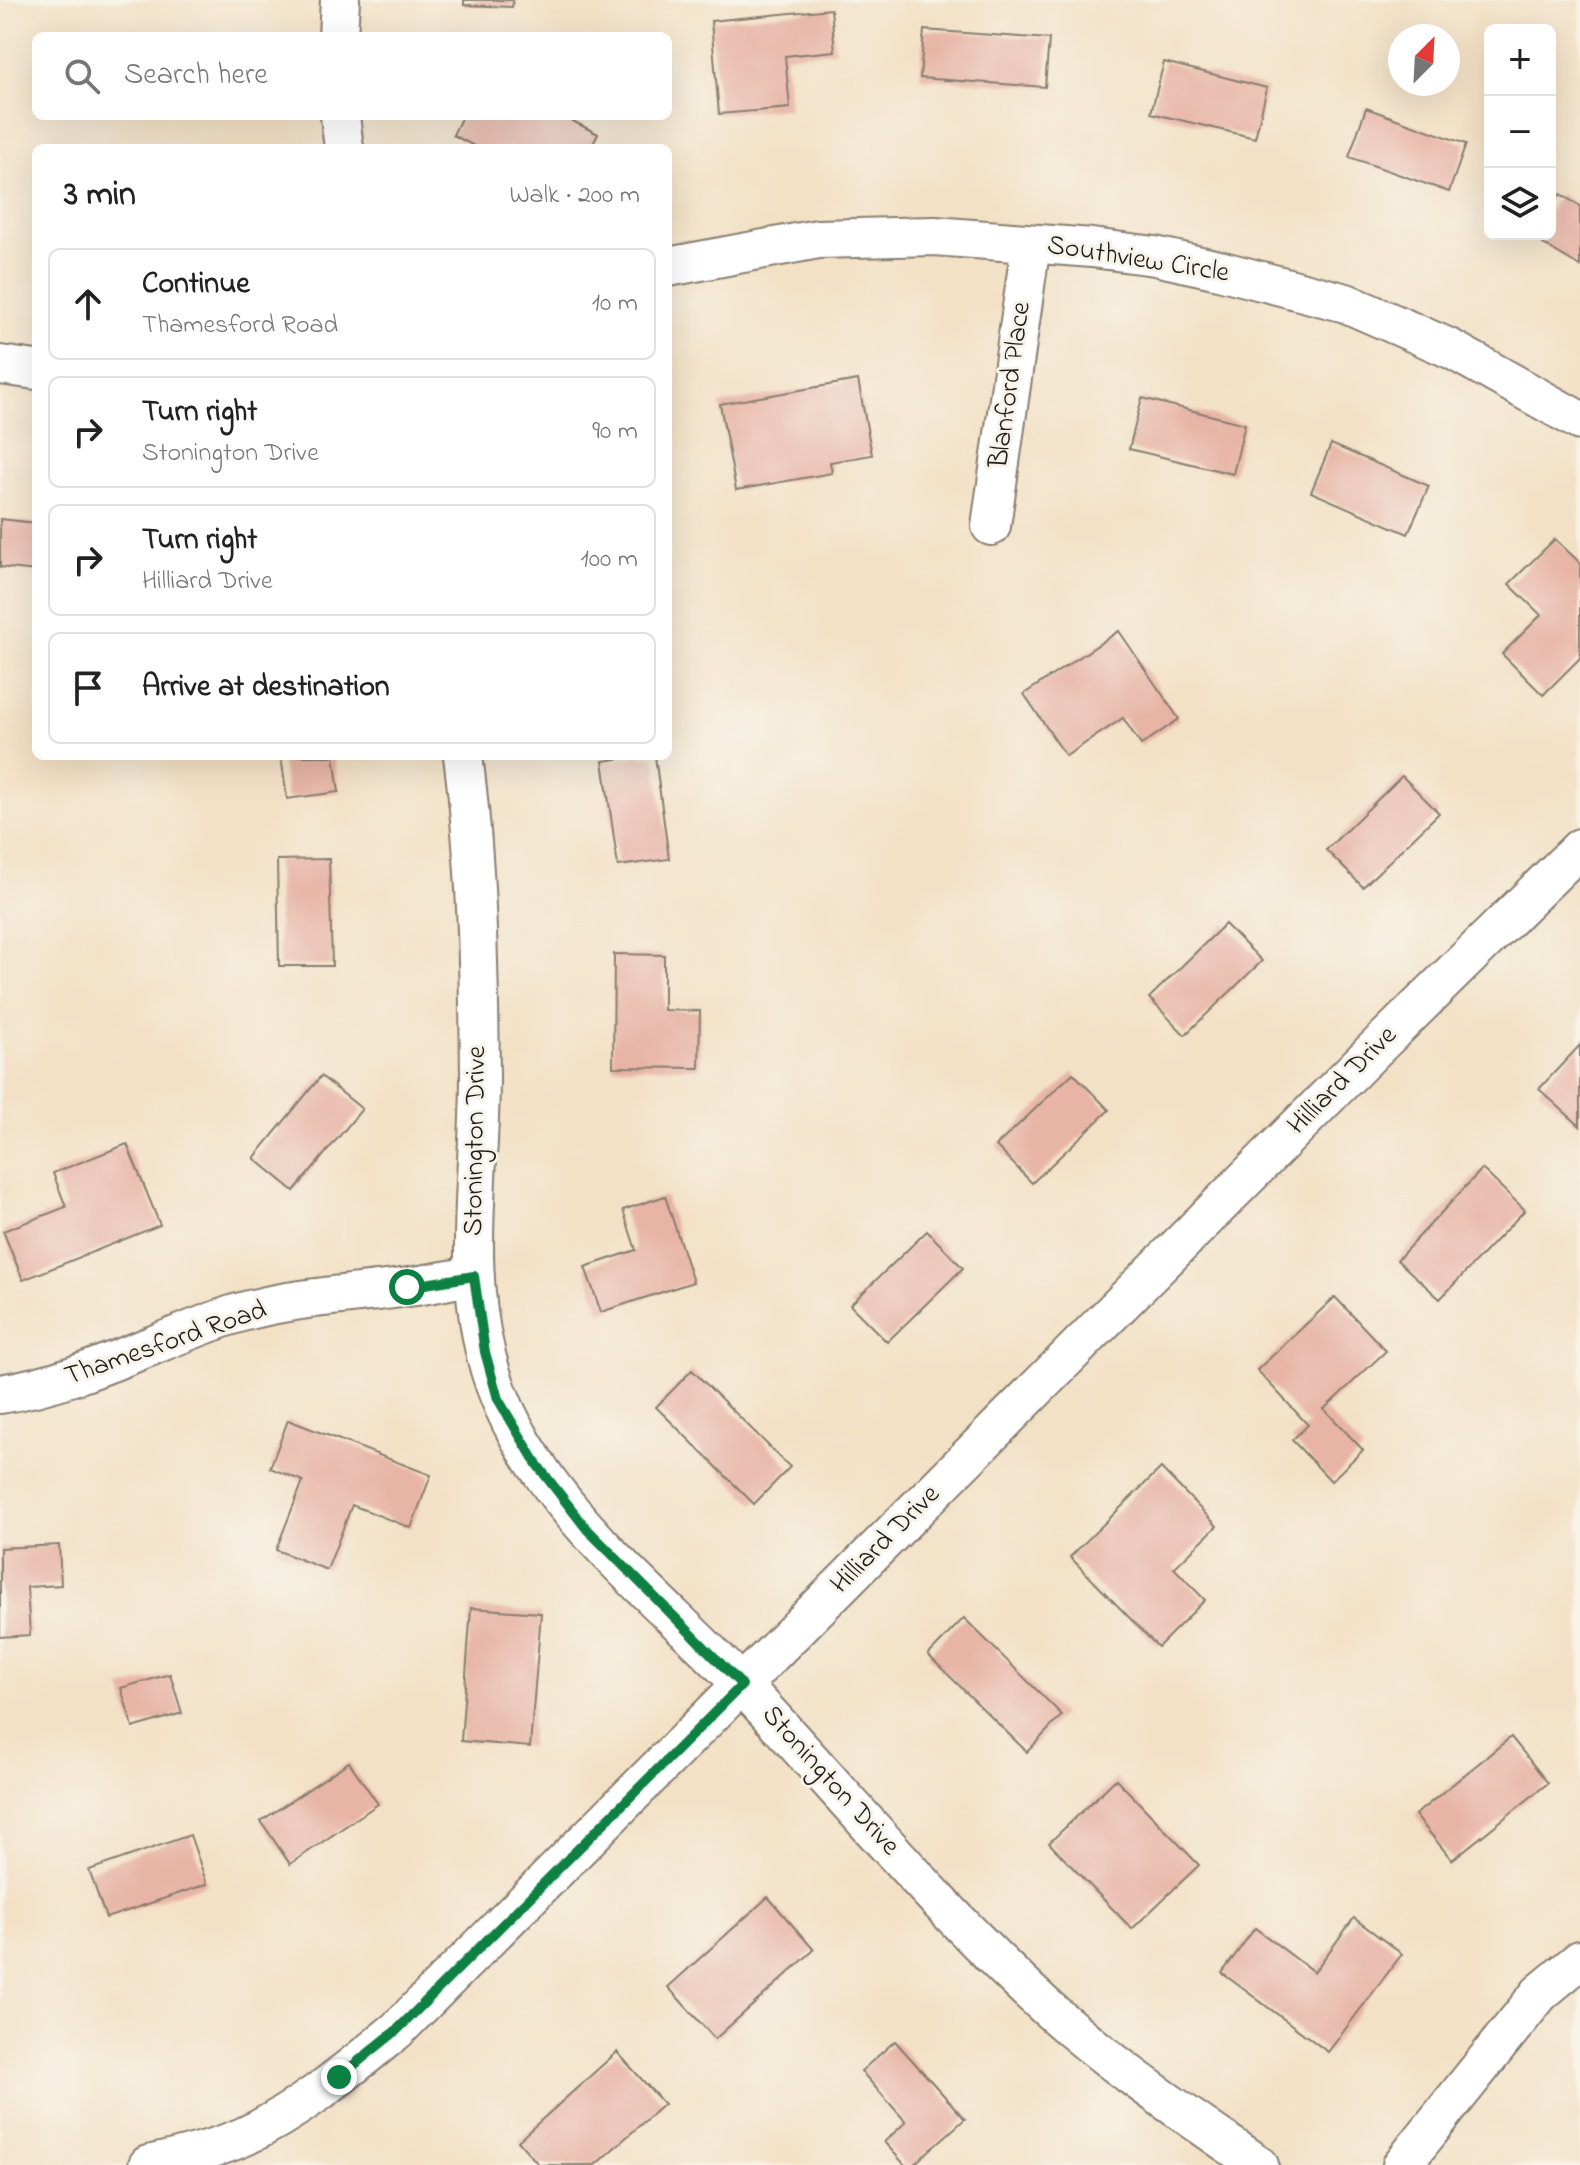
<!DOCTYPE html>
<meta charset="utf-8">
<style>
:root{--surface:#fff;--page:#f6f6f6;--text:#222;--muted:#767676;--line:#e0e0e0}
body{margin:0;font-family:"Indie Flower",sans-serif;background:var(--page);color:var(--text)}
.controls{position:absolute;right:24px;top:24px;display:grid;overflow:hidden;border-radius:12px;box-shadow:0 8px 32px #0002}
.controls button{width:72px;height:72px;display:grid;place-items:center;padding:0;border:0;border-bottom:2px solid var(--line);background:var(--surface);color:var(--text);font:40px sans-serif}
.compass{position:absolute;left:1388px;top:24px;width:72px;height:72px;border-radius:50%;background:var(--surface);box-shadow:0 8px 32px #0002;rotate:24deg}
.stop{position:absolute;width:24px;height:24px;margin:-18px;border:6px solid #0b8043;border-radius:50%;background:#fff}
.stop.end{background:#0b8043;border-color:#fff;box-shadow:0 2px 8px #0008}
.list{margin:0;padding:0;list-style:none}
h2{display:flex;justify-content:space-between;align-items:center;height:104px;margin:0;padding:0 32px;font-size:34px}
h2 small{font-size:26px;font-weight:400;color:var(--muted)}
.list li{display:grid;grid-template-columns:52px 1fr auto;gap:24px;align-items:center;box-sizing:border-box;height:112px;margin:0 16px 16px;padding:0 16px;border:2px solid var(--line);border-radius:12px}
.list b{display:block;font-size:30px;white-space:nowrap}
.list p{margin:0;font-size:26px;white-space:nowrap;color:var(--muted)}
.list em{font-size:26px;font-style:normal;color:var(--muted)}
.icon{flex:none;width:44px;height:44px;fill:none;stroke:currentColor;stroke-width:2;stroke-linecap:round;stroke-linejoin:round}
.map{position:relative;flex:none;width:1580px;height:2165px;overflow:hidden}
.search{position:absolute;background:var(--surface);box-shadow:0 8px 32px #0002;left:32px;top:32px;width:640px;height:88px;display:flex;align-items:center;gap:20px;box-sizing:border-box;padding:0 28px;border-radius:12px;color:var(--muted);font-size:30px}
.panel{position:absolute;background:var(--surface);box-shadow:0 8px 32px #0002;left:32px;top:144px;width:640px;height:616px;border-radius:12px}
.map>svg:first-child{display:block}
.building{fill:#e7b4a5}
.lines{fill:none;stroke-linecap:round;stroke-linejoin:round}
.minor-casing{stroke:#887e71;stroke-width:42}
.minor{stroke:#fff;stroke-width:38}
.route{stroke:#0b8043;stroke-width:10}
.labels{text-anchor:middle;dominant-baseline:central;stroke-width:6;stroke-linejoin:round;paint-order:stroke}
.street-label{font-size:28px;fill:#1c1c1c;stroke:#f7f3e8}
</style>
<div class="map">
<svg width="1580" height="2165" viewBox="0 0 1580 2165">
<rect width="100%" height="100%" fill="#f7f3e8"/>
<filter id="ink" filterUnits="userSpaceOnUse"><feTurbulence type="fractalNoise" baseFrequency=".0125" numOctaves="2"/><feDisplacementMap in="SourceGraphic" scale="16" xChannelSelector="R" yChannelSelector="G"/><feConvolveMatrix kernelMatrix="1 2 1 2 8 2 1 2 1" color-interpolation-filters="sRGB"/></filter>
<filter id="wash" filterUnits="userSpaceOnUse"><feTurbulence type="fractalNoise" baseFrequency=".006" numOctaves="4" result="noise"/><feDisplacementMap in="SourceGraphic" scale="32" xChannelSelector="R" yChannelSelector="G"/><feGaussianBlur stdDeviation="1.8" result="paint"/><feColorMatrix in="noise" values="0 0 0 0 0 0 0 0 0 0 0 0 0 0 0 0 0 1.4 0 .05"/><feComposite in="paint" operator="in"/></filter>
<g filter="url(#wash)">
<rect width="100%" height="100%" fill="#f3e1c6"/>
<g id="blocks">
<g class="building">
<polygon points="464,0 513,0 512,7 464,5"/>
<polygon points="831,9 835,51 785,56 790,108 719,114 711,21"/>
<polygon points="924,30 1049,39 1045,87 920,78"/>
<polygon points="1164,62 1267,88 1255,138 1151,113"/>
<polygon points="1366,108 1466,144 1449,192 1349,157"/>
<polygon points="462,116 563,116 598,134 591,148 478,148 453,135"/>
<polygon points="1560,194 1580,206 1580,266 1533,238 1536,234 1550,234 1550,210"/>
<polygon points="858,380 872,455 830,462 832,473 736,490 720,404"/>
<polygon points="1142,398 1245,424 1233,474 1129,449"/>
<polygon points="1331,444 1429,486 1408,534 1311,492"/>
<polygon points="0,519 36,523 36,571 0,567"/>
<polygon points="1555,539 1580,563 1580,658 1543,695 1502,654 1541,615 1509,584"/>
<polygon points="1119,631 1179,719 1141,745 1123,718 1066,756 1024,694"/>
<polygon points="281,756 334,756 339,792 287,799"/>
<polygon points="637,756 655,756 669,859 618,866 603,761"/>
<polygon points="1402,776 1439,813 1363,887 1326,850"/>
<polygon points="329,859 332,966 279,966 277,860"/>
<polygon points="1225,924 1262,961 1185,1035 1149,998"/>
<polygon points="614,954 664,955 664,1010 700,1011 699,1068 613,1067"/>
<polygon points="1580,1045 1580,1126 1539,1089"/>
<polygon points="1073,1073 1109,1110 1032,1183 996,1146"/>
<polygon points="321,1076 362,1109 294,1191 254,1158"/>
<polygon points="127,1144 160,1225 23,1280 3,1231 66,1207 53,1173"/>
<polygon points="1482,1169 1525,1210 1440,1299 1397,1260"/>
<polygon points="665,1196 693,1282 601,1312 585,1267 636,1250 623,1210"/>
<polygon points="927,1231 963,1268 887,1342 850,1305"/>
<polygon points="1335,1297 1386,1351 1324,1409 1363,1450 1331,1481 1292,1440 1308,1425 1257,1370"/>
<polygon points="692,1370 790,1467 754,1504 656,1407"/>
<polygon points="288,1420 431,1475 411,1528 352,1505 327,1570 276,1550 303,1481 270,1468"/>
<polygon points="1161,1468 1217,1526 1174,1568 1205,1600 1158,1647 1070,1557"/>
<polygon points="59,1545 61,1585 27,1587 30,1635 0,1637 0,1548"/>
<polygon points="471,1608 541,1613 530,1747 461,1741"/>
<polygon points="964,1618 1062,1715 1027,1752 928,1655"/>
<polygon points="170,1674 182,1713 133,1728 121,1688"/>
<polygon points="1511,1737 1548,1783 1452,1860 1415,1815"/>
<polygon points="349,1762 378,1804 290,1864 261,1821"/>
<polygon points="1116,1779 1199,1865 1132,1929 1049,1843"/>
<polygon points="190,1835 207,1884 106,1918 89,1870"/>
<polygon points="768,1897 814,1950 715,2039 668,1987"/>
<polygon points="1354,1918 1402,1954 1328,2052 1222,1973 1255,1928 1314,1972"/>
<polygon points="895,2041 965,2119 913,2165 905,2165 884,2142 906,2122 861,2071"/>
<polygon points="617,2052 664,2104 595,2165 539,2165 518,2141"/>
</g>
</g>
</g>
<g filter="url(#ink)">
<use href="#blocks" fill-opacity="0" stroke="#887e71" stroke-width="2"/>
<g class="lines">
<g class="minor-casing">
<g id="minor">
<polyline points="338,36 340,0"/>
<polyline points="340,116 344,148"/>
<polyline points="668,267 818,239 934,236 1092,248 1155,256 1219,270 1346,303 1451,349 1580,421"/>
<polyline points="0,365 36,370"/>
<polyline points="991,526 1031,244"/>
<path d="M463,756C477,862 479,970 480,1077C480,1170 463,1264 486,1355C519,1492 651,1589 744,1687C843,1793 935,1906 1043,2004C1109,2064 1185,2114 1259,2165"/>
<path d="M0,1394C80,1382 150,1343 226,1317C284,1297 347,1296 408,1287C430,1284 452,1279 474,1276"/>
<path d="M148,2165C180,2158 212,2150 243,2137C300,2111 349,2069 397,2030L1373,1051L1580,848"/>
<polyline points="1402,2165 1540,1993 1580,1960"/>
</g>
</g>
<use href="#minor" class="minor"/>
</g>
</g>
<g class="lines" filter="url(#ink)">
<polyline class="route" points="339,2077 397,2030 742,1685 586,1528 538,1466 498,1399 485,1352 474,1276 407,1287"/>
</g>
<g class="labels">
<g class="street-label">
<text transform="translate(1138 260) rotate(9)">Southview Circle</text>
<text transform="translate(1011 385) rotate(-82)">Blanford Place</text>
<text transform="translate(1343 1081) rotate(-45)">Hilliard Drive</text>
<text transform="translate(476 1141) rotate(-89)">Stonington Drive</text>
<text transform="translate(166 1344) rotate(-19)">Thamesford Road</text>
<text transform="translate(886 1540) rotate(-45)">Hilliard Drive</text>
<text transform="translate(830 1781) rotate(48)">Stonington Drive</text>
</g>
</g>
</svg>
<div class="controls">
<button>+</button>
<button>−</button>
<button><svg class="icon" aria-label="layers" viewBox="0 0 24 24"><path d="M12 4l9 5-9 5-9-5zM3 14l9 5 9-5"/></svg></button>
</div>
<svg class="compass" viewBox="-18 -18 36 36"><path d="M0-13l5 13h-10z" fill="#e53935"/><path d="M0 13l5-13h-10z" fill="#767676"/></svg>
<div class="stop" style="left:407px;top:1287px"></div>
<div class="stop end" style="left:339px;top:2077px"></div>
<div class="search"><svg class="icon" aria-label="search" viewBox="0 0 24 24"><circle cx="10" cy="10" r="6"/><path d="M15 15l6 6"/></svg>Search here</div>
<section class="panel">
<h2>3 min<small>Walk · 200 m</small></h2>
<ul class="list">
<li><svg class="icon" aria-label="ahead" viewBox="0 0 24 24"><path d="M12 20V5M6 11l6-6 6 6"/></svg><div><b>Continue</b><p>Thamesford Road</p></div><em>10 m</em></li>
<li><svg class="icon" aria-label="right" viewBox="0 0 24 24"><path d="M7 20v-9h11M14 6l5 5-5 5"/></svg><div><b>Turn right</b><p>Stonington Drive</p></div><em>90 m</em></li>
<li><svg class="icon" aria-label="right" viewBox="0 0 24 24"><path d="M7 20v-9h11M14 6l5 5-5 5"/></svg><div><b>Turn right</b><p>Hilliard Drive</p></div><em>100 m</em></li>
<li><svg class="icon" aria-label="arrive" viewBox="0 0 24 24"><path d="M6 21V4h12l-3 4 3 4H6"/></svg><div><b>Arrive at destination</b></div></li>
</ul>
</section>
</div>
